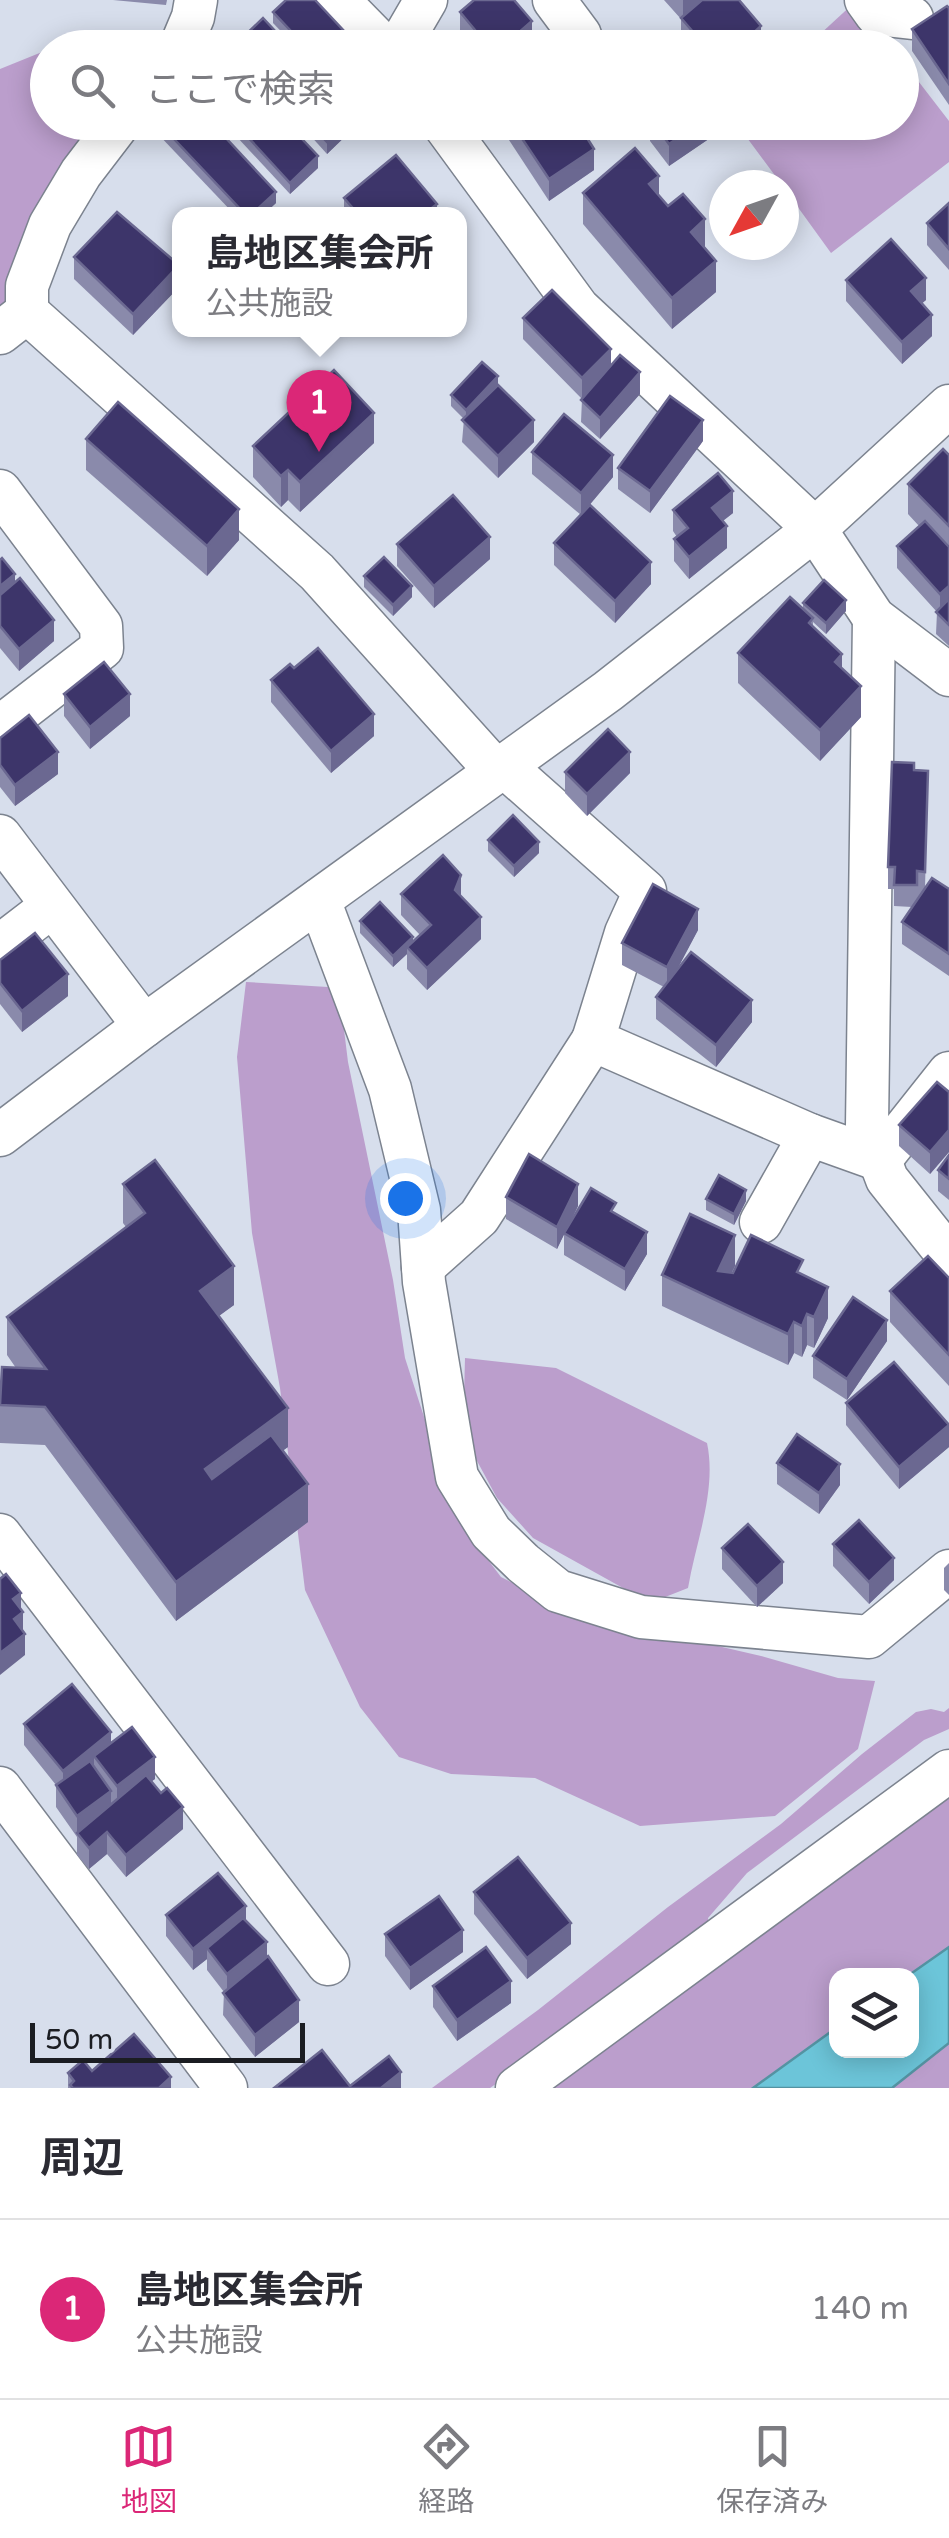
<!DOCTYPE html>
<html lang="ja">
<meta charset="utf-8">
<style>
:root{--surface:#fff;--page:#f2f2f3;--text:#2b2b33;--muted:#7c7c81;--line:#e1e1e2;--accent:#db2777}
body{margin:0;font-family:"Varela Round","Noto Sans JP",sans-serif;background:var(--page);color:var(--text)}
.controls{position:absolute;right:30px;bottom:30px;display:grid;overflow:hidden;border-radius:20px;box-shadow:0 5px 25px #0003}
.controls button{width:90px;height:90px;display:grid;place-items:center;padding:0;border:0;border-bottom:2px solid var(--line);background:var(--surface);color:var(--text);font:50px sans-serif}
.compass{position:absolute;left:709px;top:170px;width:90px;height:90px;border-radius:50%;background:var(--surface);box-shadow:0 5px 25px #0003;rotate:230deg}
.scale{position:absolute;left:30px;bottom:25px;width:275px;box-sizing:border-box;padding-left:10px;border:5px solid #1b1d22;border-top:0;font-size:28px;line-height:35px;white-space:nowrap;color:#1b1d22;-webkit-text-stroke:8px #d7deec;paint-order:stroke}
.you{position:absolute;left:405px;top:1198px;width:35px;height:35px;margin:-25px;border:8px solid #fff;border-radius:50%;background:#1a73e8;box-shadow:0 0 0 15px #1a73e833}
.badge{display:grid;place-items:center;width:65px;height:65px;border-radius:50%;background:var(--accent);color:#fff;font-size:32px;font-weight:700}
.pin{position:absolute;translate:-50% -82px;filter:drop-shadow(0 2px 5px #0008)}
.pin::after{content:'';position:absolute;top:52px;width:35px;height:30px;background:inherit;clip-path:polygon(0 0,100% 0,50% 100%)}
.popup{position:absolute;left:172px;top:207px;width:295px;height:130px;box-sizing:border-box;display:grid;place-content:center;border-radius:20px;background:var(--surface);filter:drop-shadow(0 2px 8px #0005);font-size:32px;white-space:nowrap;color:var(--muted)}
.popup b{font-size:38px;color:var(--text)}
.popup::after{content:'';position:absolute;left:50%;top:100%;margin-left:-20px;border:20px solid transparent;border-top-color:var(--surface)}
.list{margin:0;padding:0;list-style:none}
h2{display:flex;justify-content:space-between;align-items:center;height:130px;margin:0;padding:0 40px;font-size:42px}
h2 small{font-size:32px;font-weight:400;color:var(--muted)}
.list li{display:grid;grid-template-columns:65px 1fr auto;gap:30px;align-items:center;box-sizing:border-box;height:180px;padding:0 40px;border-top:2px solid var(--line)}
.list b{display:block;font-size:38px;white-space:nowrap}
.list p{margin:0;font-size:32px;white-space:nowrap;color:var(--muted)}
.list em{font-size:32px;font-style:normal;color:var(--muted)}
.icon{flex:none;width:55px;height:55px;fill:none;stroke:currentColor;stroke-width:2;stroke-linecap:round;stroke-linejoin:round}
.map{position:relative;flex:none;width:949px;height:2088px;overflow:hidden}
.search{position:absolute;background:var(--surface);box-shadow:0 5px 25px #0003;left:30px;right:30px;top:30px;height:110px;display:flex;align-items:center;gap:25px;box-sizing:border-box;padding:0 35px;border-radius:55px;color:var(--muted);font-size:38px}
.sheet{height:310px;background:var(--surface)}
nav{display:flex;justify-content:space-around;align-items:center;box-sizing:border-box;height:140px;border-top:2px solid var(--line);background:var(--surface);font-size:28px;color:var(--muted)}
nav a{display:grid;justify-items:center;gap:5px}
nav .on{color:var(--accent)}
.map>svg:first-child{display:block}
.green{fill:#bb9ecc;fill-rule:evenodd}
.water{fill:#6cc5d9;stroke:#5493a2;stroke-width:2.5}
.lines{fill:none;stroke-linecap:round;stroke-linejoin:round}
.minor-casing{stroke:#7c838f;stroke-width:45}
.minor{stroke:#fff;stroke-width:42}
.wall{fill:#8a8aab}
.shaded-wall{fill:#6b6891}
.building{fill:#3d356a;stroke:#6b6891;stroke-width:2.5}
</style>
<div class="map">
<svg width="949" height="2088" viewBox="0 0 949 2088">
<rect width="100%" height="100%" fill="#d7deec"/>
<g class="green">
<polygon points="856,1 892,47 805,48"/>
<polygon points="47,50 48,122 113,123 18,289 0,311 0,69"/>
<polygon points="902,60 949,121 949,162 831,253 784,188 784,185 782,185 736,123 902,122"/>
<polygon points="246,982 344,988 341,1005 348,1062 393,1280 405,1358 457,1519 501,1577 571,1612 761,1656 838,1678 875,1681 858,1749 775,1816 640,1826 535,1778 451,1774 399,1757 360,1707 305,1590 280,1388 252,1233 237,1057"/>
<path d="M465,1358L556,1368L707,1443C717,1490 696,1541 688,1588L650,1603L533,1538L497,1498L463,1435Z"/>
<polygon points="949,1708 949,1729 924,1740 747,1873 708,1918 710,1934 490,2088 432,2088 538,2010 668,1907 781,1824 862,1754 916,1712 931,1709 944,1712"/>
<path d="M949,1781V2088H527ZM836,1976H912V2050H836Z"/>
</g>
<polygon class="water" points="949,1947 949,2043 892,2088 753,2088 836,2028 836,2050 912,2050 912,1976 909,1975"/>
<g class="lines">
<g class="minor-casing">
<g id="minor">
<polyline points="338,0 385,48"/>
<polyline points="554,0 580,35"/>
<polyline points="866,0 876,14 912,18"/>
<polyline points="180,48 193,17 196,0"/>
<polyline points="398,48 426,0"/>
<polyline points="442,122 578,308 815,529 874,618 949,675"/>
<polyline points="27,312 27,286 50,225 81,173 120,122"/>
<polyline points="0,333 27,312 317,572 497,772"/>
<polyline points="0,491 101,626 102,648 0,727"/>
<polyline points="874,618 867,1126 887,1179 949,1257"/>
<polyline points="504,766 645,891 626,933 593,1040 810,1135 761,1222"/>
<polyline points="0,836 144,1026"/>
<polyline points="319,900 390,1089 419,1210 424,1282 457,1477 491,1532 523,1563 558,1591 641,1617 869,1637 949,1571"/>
<polyline points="0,946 52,906"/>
<polyline points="0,1135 144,1026 608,691 815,529 949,406"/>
<polyline points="810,1135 880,1160 949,1073"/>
<polyline points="423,1267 479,1217 593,1040"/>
<polyline points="0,1535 328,1964"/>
<polyline points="0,1788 226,2088"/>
<polyline points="517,2088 949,1771"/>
</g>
</g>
<use href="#minor" class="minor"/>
</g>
<g class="wall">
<polygon points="113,0 167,0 166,5"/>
<polygon points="664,0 739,0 761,48 688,48 681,39 681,19"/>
<polygon points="949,8 949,105 912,51 912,29"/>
<polygon points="273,12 360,48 297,48 273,23"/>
<polygon points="460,12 532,43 526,48 472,48 460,34"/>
<polygon points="156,122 211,122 276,203 264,214 234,214 156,132"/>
<polygon points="223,122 286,122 318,168 290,194"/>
<polygon points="298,122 355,122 355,127 327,154"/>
<polygon points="507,122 577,122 594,170 549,201 507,137"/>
<polygon points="650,122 716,122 716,134 669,166 650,141"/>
<polygon points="583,193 659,195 716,292 672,329 583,224"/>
<polygon points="344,198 437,214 344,214"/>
<polygon points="949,203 949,270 927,245 927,223"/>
<polygon points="74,257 179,287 133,335 74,279"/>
<polygon points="846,280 926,300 921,303 932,336 902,364 846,301"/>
<polygon points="523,318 611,367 640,394 600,439 581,422 582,399 523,339"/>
<polygon points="498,385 534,442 498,478 462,442 464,419 451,406 451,395"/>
<polygon points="86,439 239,540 207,576 86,470"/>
<polygon points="703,441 650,513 618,489 618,468"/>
<polygon points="374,443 300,512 288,500 281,507 253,477 253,446"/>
<polygon points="532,452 613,477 581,515 532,474"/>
<polygon points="949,455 949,646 936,634 937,612 897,568 897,546 919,526 908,514 908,484"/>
<polygon points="673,510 733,513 723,521 727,548 689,579 674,561 674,539 677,537 673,531"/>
<polygon points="554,543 651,584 615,623 554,565"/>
<polygon points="397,544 490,559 434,608 397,566"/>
<polygon points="0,560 54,641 19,671 0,648"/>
<polygon points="364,576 412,597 393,616 364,587"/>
<polygon points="803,603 846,611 826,634 813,622 813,626 842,668 861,717 820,761 738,683 738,653 803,609"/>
<polygon points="294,668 374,736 331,773 271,702 271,680"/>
<polygon points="64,694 130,716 90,749 64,716"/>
<polygon points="0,738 58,774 15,806 0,787"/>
<polygon points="914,770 928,771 925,888 949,889 949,976 902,944 902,922 912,907 894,906 894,889 888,889 888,867"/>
<polygon points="565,772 630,773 587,816 565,793"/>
<polygon points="488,840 539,853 514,877 488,851"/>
<polygon points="401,894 461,896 481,939 427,990 407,969 407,954 393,967 360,933 360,921 413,942 420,935 401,915"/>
<polygon points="698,930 675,972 752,1022 716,1067 656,1019 656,997 664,987 622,965 622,943"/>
<polygon points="0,960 68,996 22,1032 0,1004"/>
<polygon points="949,1092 949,1152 930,1174 899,1146 899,1125"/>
<polygon points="949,1155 949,1200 938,1191 938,1170"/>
<polygon points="123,1184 234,1305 218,1316 288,1447 283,1450 308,1522 176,1621 45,1445 0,1443 0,1405 16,1368 7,1355 7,1317 126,1227 123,1223"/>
<polygon points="506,1197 578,1206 566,1232 647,1254 625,1291 564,1255 564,1234 557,1249 506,1219"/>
<polygon points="706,1199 746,1201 734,1225 706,1210"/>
<polygon points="735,1266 731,1273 803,1275 828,1318 814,1348 807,1345 802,1357 794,1353 788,1365 662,1306 662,1275"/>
<polygon points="949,1278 949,1386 890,1322 890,1291"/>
<polygon points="887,1341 847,1400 813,1378 813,1356"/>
<polygon points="846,1403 949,1447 899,1489 846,1425"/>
<polygon points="777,1463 840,1485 819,1514 777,1484"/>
<polygon points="833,1544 894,1580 869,1604 833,1566"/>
<polygon points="722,1548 783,1583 757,1607 722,1569"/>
<polygon points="949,1563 949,1595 944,1590 944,1568"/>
<polygon points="24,1724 111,1743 155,1779 151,1781 183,1829 126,1877 107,1854 89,1869 77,1855 77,1837 56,1807 56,1785 24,1745"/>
<polygon points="474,1892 571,1944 527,1979 474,1914"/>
<polygon points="166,1915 246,1920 267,1957 299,2022 255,2057 223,2015 224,1992 207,1970 207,1959 193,1970 166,1936"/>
<polygon points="385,1934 463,1952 410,1990 385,1956"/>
<polygon points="433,1986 511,2003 457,2041 433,2007"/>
<polygon points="92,2071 171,2088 68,2088 68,2073"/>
</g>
<g class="shaded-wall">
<polygon points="683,0 708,0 683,22"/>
<polygon points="532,21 532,43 526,48 501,48"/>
<polygon points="761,26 761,48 737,48"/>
<polygon points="348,122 355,122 355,127 327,154 327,142"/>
<polygon points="701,122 716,122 716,134 669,166 669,144"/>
<polygon points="594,149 594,170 549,201 549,179"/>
<polygon points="318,156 318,168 290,194 290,183"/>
<polygon points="659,176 659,207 649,184"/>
<polygon points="276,192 276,203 264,214 252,214"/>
<polygon points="437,204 437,214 424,214"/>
<polygon points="705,219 705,250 691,232"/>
<polygon points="716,261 716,292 672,329 672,298"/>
<polygon points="179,265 179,287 133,335 133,314"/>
<polygon points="926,278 926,300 911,313 911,291"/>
<polygon points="932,315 932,336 902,364 902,342"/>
<polygon points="611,349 611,371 582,399 582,378"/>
<polygon points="640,372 640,394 600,439 600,418"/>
<polygon points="498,376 498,387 466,421 466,410"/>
<polygon points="374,413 374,443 300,512 300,482"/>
<polygon points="534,420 534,442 498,478 498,456"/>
<polygon points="703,420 703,441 650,513 650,491"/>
<polygon points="613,455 613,477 581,515 581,493"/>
<polygon points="288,470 288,500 281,507 281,476"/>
<polygon points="733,491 733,513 712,529 712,508"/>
<polygon points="239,509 239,540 207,576 207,546"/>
<polygon points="727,526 727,548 689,579 689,557"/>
<polygon points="490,537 490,559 434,608 434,586"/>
<polygon points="651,562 651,584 615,623 615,601"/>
<polygon points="15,574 15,595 0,608 0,586"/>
<polygon points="412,586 412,597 393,616 393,605"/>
<polygon points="949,586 949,608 940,616 940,594"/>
<polygon points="846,600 846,611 826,634 826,623"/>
<polygon points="54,620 54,641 19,671 19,649"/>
<polygon points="842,654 842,685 835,662"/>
<polygon points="861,686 861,717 820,761 820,730"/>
<polygon points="130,694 130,716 90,749 90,727"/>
<polygon points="374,714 374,736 331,773 331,751"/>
<polygon points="58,752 58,774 15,806 15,785"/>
<polygon points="630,752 630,773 587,816 587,794"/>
<polygon points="539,842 539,853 514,877 514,866"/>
<polygon points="461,875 461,896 455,890"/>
<polygon points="698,909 698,930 667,989 667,967"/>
<polygon points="481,917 481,939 427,990 427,968"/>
<polygon points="413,937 413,948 407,947 407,954 393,967 393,956"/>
<polygon points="68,974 68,996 22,1032 22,1011"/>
<polygon points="752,1000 752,1022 716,1067 716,1045"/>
<polygon points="949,1130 949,1152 930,1174 930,1152"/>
<polygon points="578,1184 578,1206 557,1249 557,1227"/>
<polygon points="746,1190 746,1201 734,1225 734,1214"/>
<polygon points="647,1232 647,1254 625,1291 625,1269"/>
<polygon points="735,1235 735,1266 718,1301 718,1271"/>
<polygon points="234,1266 234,1305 200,1330 200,1291"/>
<polygon points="828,1287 828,1318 814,1348 814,1317"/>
<polygon points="807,1314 807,1345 802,1357 802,1326"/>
<polygon points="887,1320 887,1341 847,1400 847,1379"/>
<polygon points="794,1322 794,1353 788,1365 788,1334"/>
<polygon points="288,1408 288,1447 205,1508 205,1469"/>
<polygon points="949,1425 949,1447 899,1489 899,1467"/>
<polygon points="840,1464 840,1485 819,1514 819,1493"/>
<polygon points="308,1484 308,1522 176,1621 176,1582"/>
<polygon points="894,1558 894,1580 869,1604 869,1582"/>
<polygon points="783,1562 783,1583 757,1607 757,1586"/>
<polygon points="21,1593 21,1614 23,1612 23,1634 14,1641 13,1599"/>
<polygon points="25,1634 25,1655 0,1675 0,1653"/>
<polygon points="111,1732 111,1754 94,1756 94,1767 63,1793 63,1771"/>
<polygon points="155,1757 155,1779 117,1807 117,1786"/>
<polygon points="111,1791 111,1813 77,1834 77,1816"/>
<polygon points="183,1807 183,1829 126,1877 126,1855"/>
<polygon points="107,1832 107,1854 89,1869 89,1848"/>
<polygon points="246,1906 246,1928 207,1948 207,1959 193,1970 193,1949"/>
<polygon points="571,1923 571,1944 527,1979 527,1958"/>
<polygon points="463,1930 463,1952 410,1990 410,1968"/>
<polygon points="267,1942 267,1964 227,1996 227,1974"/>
<polygon points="511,1981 511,2003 457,2041 457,2020"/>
<polygon points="299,2000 299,2022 255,2057 255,2035"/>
<polygon points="401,2072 401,2088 381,2088"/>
<polygon points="171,2077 171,2088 159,2088"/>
</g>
<g class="building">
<polygon points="286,0 315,0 360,48 307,48 273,12"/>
<polygon points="474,0 514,0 532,21 501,48 490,48 460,12"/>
<polygon points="702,0 739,0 761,26 737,48 707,48 681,18"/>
<polygon points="947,6 949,8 949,84 912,29"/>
<polygon points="263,18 291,48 237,48 235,45"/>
<polygon points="451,38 459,48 439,48"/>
<polygon points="158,122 211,122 276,192 252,214 245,214"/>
<polygon points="234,122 286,122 318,156 290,183"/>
<polygon points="308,122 348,122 327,142"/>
<polygon points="511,122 577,122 594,149 549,179"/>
<polygon points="653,122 701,122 669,144"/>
<polygon points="635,148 659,176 649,184 668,206 683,194 705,219 691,232 716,261 672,298 583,193"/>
<polygon points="396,155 437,204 424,214 358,214 344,198"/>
<polygon points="949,203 949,249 927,223"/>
<polygon points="117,212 179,265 133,314 74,257"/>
<polygon points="891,239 926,278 911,291 932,315 902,342 846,280"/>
<polygon points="552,290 611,349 582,378 523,318"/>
<polygon points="620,355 640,372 600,418 581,400"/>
<polygon points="482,362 498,376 466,410 451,395"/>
<polygon points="334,370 374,413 300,482 288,470 281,476 253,446"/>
<polygon points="498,385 534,420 498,456 462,420"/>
<polygon points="670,396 703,420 650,491 618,468"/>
<polygon points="118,402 239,509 207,546 86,439"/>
<polygon points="564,414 613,455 581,493 532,452"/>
<polygon points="943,449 949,455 949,526 908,484"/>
<polygon points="718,473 733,491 712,508 727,526 689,557 674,539 688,528 673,510"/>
<polygon points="453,495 490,537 434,586 397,544"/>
<polygon points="590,505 651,562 615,601 554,543"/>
<polygon points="925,521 949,547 949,586 940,594 897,546"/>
<polygon points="384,557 412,586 393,605 364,576"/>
<polygon points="2,558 15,574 0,586 0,560"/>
<polygon points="20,578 54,620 19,649 0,626 0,595"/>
<polygon points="824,580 846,600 826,623 803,603"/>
<polygon points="790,597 813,618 809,623 842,654 835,662 861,686 820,730 738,653"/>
<polygon points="949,599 949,625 936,612"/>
<polygon points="318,648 374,714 331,751 271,680 290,664 294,668"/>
<polygon points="104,662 130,694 90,727 64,694"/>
<polygon points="29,715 58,752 15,785 0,765 0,738"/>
<polygon points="608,729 630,752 587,794 565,772"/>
<polygon points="892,762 914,763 914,770 928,771 925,872 917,871 917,885 894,885 895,867 888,867"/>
<polygon points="513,815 539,842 514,866 488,840"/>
<polygon points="443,855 461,875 455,890 481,917 427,968 407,947 431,925 401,894"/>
<polygon points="932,878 949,889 949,954 902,922"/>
<polygon points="653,884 698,909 667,967 622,943"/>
<polygon points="380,902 413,937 393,956 360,921"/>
<polygon points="35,933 68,974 22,1011 0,983 0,960"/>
<polygon points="691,952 752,1000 716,1045 656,997"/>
<polygon points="937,1082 949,1092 949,1130 930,1152 899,1125"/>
<polygon points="529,1154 578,1184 557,1227 506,1197"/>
<polygon points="949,1155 949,1179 938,1170"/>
<polygon points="155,1160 234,1266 200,1291 288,1408 205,1469 212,1479 271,1435 308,1484 176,1582 45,1407 0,1405 2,1367 46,1369 7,1317 145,1213 123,1184"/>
<polygon points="719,1175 746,1190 734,1214 706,1199"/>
<polygon points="591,1188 616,1203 611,1211 647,1232 625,1269 564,1233"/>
<polygon points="690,1214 735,1235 718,1271 733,1273 751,1235 803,1260 797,1272 828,1287 814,1317 807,1314 802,1326 794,1322 788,1334 662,1275"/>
<polygon points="928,1256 949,1278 949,1355 890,1291"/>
<polygon points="853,1297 887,1320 847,1379 813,1356"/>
<polygon points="894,1362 949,1425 899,1467 846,1403"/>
<polygon points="797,1434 840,1464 819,1493 777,1463"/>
<polygon points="859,1520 894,1558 869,1582 833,1544"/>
<polygon points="748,1524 783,1562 757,1586 722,1548"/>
<polygon points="6,1574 21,1593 13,1599 23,1612 14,1619 25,1634 0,1653 0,1579"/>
<polygon points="72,1684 111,1732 63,1771 24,1724"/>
<polygon points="132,1727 155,1757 117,1786 94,1756"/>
<polygon points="90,1761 111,1791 77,1816 56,1785"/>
<polygon points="146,1775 161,1793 167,1788 183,1807 126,1855 107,1832 89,1848 77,1833"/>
<polygon points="518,1857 571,1923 527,1958 474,1892"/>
<polygon points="218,1873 246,1906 193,1949 166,1915"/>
<polygon points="439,1896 463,1930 410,1968 385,1934"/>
<polygon points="243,1918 267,1942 227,1974 207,1948"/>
<polygon points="486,1947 511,1981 457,2020 433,1986"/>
<polygon points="268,1956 299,2000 255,2035 223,1993"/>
<polygon points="134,2034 171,2077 159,2088 73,2088 70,2085 74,2081 68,2073 83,2060 92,2071"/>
<polygon points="322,2050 350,2086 389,2056 401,2072 381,2088 274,2088"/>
</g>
</svg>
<div class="controls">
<button><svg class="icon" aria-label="layers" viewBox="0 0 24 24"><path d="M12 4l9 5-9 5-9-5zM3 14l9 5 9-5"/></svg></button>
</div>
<svg class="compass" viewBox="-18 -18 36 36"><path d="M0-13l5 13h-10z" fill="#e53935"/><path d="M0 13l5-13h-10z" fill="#7c7c81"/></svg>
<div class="scale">50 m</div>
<div class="you"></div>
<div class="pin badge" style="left:319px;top:452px">1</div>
<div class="popup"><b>島地区集会所</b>公共施設</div>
<div class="search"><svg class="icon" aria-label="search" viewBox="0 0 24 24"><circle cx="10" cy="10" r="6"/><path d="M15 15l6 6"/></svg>ここで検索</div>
</div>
<section class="sheet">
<h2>周辺<small></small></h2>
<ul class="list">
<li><span class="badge">1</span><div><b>島地区集会所</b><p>公共施設</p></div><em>140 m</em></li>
</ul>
</section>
<nav>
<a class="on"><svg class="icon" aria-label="map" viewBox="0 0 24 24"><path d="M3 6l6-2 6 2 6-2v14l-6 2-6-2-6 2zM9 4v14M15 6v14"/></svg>地図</a>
<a><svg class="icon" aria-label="directions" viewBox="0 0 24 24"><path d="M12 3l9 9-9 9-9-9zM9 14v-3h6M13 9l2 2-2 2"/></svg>経路</a>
<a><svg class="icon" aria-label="saved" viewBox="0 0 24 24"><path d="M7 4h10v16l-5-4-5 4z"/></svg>保存済み</a>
</nav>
